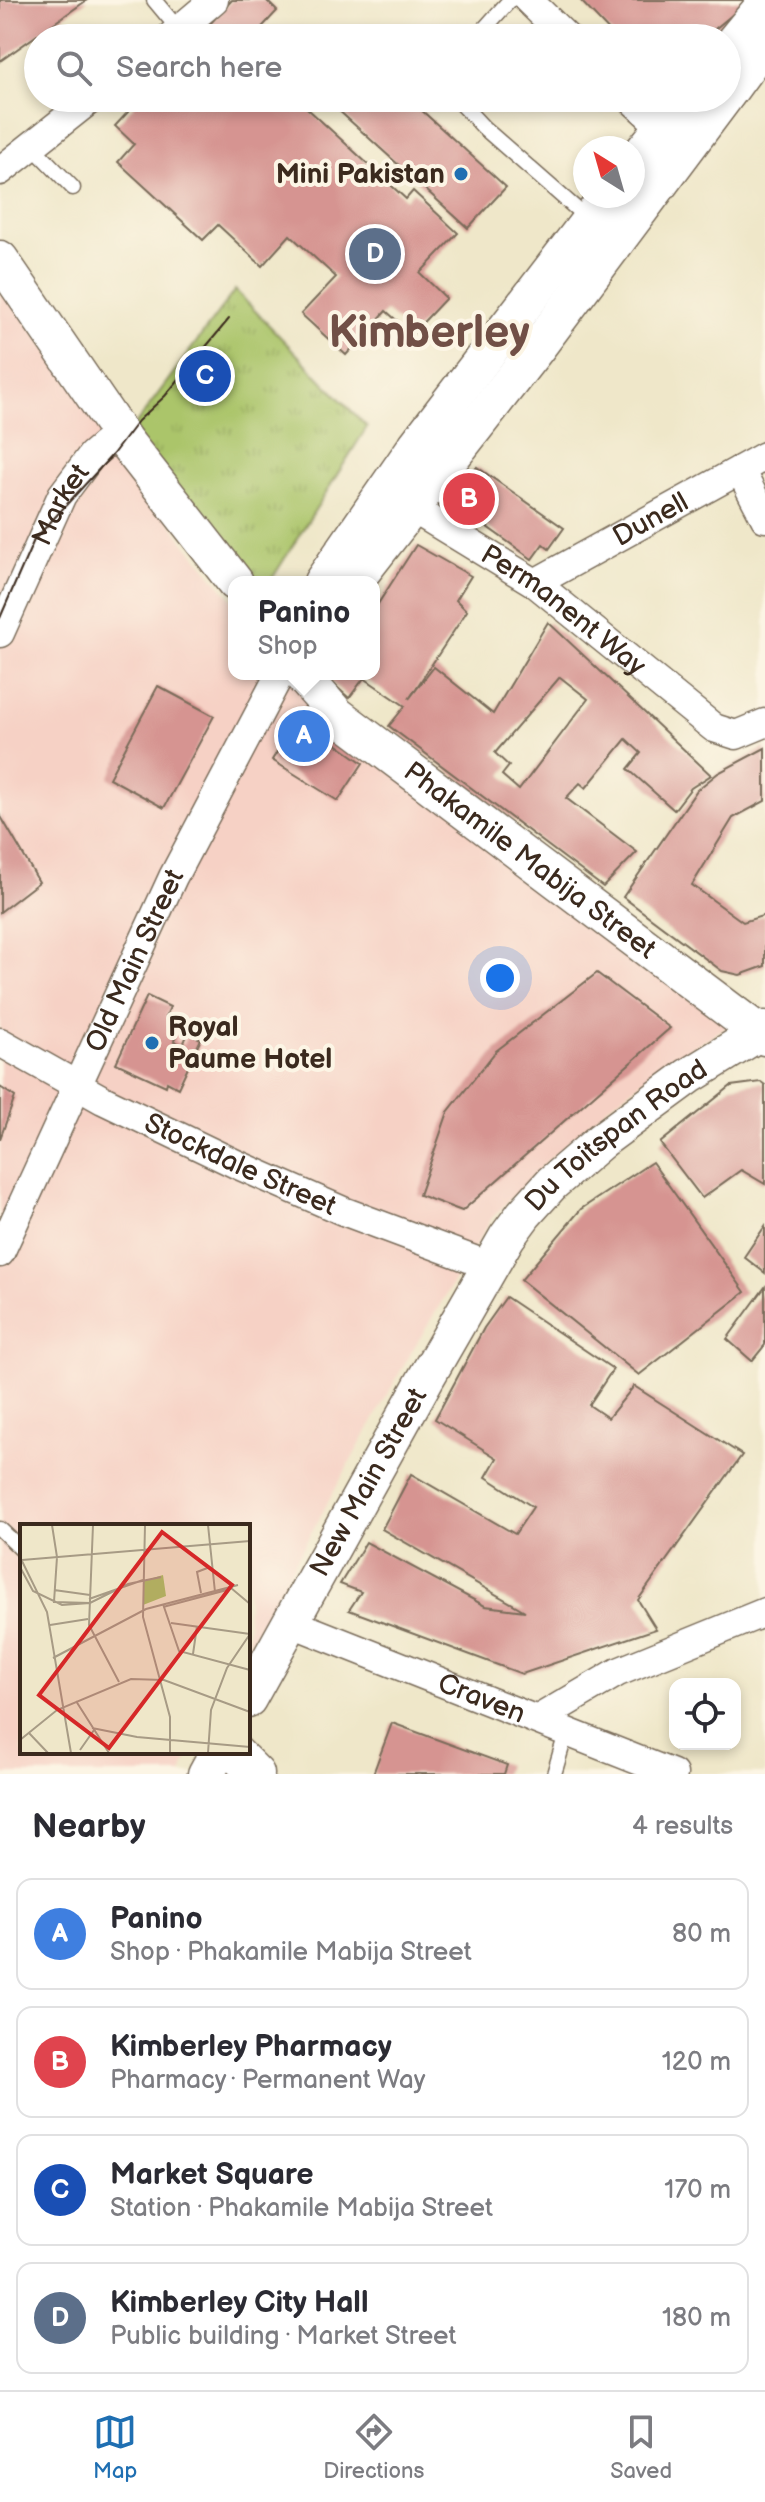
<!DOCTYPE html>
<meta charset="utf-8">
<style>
:root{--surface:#fff;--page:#f7f7f7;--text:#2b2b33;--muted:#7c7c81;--line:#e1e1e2;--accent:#1f6fb2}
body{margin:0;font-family:"Balsamiq Sans",sans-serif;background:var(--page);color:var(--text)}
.controls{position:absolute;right:24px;bottom:24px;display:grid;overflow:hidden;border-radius:16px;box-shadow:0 4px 12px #0003}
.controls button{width:72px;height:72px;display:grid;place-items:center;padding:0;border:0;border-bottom:2px solid var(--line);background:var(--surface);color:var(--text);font:40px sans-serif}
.compass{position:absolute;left:573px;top:136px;width:72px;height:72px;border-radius:50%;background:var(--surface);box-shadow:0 4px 12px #0003;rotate:323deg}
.you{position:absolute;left:500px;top:978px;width:28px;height:28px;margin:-20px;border:6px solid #fff;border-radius:50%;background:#1a73e8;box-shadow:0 0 0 12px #1a73e833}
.badge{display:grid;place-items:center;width:52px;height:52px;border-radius:50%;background:var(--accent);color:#fff;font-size:26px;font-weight:700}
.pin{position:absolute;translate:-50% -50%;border:4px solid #fff;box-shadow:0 2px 8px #0006}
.popup{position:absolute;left:228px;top:576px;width:152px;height:104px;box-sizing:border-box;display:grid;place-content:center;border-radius:16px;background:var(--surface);filter:drop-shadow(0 2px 6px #0005);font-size:26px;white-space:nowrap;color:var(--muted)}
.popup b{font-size:30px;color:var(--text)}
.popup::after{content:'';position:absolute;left:50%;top:100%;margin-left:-16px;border:16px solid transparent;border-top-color:var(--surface)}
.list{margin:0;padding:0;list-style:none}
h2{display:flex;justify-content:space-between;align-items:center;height:104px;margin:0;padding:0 32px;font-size:34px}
h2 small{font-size:26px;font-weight:400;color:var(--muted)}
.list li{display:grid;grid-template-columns:52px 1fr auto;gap:24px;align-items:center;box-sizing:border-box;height:112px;margin:0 16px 16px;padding:0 16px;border:2px solid var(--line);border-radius:16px}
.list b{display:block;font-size:30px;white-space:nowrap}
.list p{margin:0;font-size:26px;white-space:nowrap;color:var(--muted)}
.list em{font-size:26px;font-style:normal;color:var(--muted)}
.icon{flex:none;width:44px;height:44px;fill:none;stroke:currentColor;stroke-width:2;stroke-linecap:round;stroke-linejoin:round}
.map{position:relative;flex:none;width:765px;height:1774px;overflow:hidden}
.search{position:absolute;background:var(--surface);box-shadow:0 4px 12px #0003;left:24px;right:24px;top:24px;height:88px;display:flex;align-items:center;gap:20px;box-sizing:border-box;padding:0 28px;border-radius:44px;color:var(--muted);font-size:30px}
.sheet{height:616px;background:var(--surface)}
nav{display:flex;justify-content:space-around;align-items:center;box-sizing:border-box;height:112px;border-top:2px solid var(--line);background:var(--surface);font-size:22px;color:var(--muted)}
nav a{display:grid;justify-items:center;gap:4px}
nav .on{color:var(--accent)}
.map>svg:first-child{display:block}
.built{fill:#f6d1c5}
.grass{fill:url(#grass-tufts);stroke:#737844;stroke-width:2}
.building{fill:#d69491;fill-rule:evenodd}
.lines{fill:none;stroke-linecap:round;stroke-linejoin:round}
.service-casing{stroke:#7a6c5a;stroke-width:17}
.minor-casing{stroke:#7a6c5a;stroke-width:31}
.tertiary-casing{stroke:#7a6c5a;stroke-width:39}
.service{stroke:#fff;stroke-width:14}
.minor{stroke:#fff;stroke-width:28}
.tertiary{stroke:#fff;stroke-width:36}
.tram{stroke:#3b2a1e;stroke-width:2}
.poi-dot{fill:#1f6fb2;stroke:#fcf5e5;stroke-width:3}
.labels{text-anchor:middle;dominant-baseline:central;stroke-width:8;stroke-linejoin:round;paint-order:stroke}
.poi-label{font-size:28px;font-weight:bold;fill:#3b2a1e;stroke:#fcf5e5;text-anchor:end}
.street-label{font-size:28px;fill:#3b2a1e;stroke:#fcf5e5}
.town-label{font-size:44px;font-weight:bold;fill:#714f46;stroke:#fcf5e5}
.inset-road{fill:none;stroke:#a79b85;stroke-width:2}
.view{fill:#d62828;fill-opacity:0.15;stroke:#d62828;stroke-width:4}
.inset-edge{fill:none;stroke:#3b2a1e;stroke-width:4}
</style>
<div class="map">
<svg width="765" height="1774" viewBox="0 0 765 1774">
<defs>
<pattern id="grass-tufts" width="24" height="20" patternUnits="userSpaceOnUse" patternTransform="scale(2)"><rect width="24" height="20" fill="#abc56a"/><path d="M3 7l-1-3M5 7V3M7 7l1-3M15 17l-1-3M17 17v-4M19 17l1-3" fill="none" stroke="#94a95b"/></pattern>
</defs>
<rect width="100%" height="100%" fill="#fcf5e5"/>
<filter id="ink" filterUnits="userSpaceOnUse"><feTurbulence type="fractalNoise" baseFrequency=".0125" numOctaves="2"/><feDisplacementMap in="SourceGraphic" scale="16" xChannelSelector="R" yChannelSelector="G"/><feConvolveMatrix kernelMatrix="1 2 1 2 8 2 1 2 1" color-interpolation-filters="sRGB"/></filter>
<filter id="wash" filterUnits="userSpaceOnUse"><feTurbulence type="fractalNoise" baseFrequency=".006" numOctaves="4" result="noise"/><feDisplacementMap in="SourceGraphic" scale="32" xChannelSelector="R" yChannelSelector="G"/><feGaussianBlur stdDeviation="1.8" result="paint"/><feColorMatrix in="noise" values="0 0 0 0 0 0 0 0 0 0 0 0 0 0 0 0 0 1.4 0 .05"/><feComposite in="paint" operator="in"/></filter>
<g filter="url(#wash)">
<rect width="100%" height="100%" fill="#efe7c9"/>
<polygon class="built" points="0,284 185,543 234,602 234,674 284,674 730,1025 664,1064 609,1106 548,1160 492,1218 406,1361 248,1647 248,1526 22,1526 22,1752 189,1752 182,1774 0,1774"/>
<polygon class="grass" points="235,290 367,427 270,582 235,582 124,440"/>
<g id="blocks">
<g class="building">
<polygon points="0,0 87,0 0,61"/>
<polygon points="232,0 266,0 277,11 252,38 197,38"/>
<polygon points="580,0 750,0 704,38 616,38"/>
<polygon points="141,98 296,98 406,199 413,191 458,233 420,273 446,298 412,334 386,311 346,355 301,314 336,277 290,235 262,266 218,225 203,240 118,162 134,144 115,126"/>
<polygon points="325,98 408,98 506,187 468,228"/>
<polygon points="207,356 225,369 204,397 186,383"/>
<polygon points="477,467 564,528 549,549 543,544 532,559 452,502"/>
<path d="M416,545L471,576L456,600L467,611L409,699L434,667L493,714L548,622L711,775L691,788L674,810L628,769L641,753L626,739L586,788L580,783L566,798L637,852L603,887L389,726L405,706L364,678L349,698L329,680L333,674H374V610ZM560,677L588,699L519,790L502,775L509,766L495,753Z"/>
<polygon points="158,686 214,716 164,808 109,778"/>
<polygon points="302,720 363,763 338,801 272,760 296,722"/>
<polygon points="765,748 765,801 733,818 692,885 743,922 765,915 765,966 740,975 722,971 623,897 697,790 718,773"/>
<polygon points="0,815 39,882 0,912"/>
<polygon points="597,973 670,1028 462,1211 419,1195 448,1112 496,1051"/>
<polygon points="147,996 170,1007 166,1016 181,1023 174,1041 183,1045 188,1033 201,1039 178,1088 167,1082 166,1086 116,1063"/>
<polygon points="761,1082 765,1085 765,1184 741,1170 702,1198 660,1143 731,1086"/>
<polygon points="0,1087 15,1097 0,1139"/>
<polygon points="652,1162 745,1292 639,1375 521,1280 581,1209"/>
<polygon points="765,1226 765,1273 744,1257"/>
<polygon points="765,1287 765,1345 752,1361 727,1339"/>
<polygon points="506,1297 613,1369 589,1405 608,1418 634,1386 742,1455 638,1600 656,1629 522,1674 349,1610 361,1592 340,1584 366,1542 485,1606 525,1611 382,1529 411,1474 515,1534 533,1507 486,1477 497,1458 435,1419 484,1328"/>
<polygon points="392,1723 507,1765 504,1774 373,1774"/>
</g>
</g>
</g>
<g filter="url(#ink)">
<use href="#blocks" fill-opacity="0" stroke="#7a6c5a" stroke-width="2"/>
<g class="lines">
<g class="service-casing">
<g id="service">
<polyline points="154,0 179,30"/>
<polyline points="476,38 510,0"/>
<polyline points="456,98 484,128 588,219"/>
<polyline points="32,146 73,188"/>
<polyline points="0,1529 22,1550"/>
<polyline points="554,1774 567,1730"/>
</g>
</g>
<g class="minor-casing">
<g id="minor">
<polyline points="528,0 567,38"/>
<polyline points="169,38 214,0"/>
<polyline points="630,98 677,141"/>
<polyline points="0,171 92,98"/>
<polyline points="740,470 765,518"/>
<path id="s1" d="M394,497L535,583L714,728L736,735L765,723"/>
<path id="s2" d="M535,583L765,456"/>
<path id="s3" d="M0,633L62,495L92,455L119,432"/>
<path id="s4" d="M0,1042L103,1100L236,1164L343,1211L490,1266"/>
<path id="s5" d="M0,1253L173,877L280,674"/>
<path id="s6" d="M292,1623L673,1774"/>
<polyline points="540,1718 618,1672 765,1612"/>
</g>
</g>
<g class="tertiary-casing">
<g id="tertiary">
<polyline points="727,50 765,4"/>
<polyline points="727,94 765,42"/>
<polyline points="633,164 686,98"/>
<polyline points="0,259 124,440 235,582"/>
<polyline points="322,582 416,446 608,196"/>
<polyline points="354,582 536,349 724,98"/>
<path id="s7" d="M301,674L337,715L765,1037"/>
<path id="s8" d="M248,1699L426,1378L507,1237L524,1214L552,1183L602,1140L689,1076L765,1029"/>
<polyline points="234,1752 256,1774"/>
<polyline points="206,1774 218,1752"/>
</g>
</g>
<use href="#service" class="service"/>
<use href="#minor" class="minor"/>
<use href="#tertiary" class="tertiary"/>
<polyline class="tram" points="0,618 34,540 113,454 138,421 165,396 229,319"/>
</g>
</g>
<g class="poi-dot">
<circle cx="461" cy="174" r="8"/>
<circle cx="152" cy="1043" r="8"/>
</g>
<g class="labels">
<g class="poi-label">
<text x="445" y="174">Mini Pakistan</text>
<text x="168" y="1027" text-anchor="start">Royal<tspan x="168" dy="32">Paume Hotel</tspan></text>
</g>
<g class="street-label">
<text stroke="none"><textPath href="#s3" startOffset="142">Market</textPath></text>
<text stroke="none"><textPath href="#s2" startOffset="132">Dunell</textPath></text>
<text stroke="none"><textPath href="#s1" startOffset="204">Permanent Way</textPath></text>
<text stroke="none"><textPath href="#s7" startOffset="296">Phakamile Mabija Street</textPath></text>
<text stroke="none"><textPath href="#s5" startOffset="322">Old Main Street</textPath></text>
<text stroke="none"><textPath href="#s8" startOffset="680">Du Toitspan Road</textPath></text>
<text stroke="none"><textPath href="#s4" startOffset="270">Stockdale Street</textPath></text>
<text stroke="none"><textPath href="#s8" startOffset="248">New Main Street</textPath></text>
<text stroke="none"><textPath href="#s6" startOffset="204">Craven</textPath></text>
</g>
<g class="town-label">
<text x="429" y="333">Kimberley</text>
</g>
</g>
<g transform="translate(20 1524)">
<rect width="230" height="230" fill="#efe7c9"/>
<path d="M143,51L146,72L123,81V57Z" fill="#abc56a"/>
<path class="inset-road" d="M32,1L37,33L34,78L70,79M73,1L69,101L99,158M125,1L123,93L150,193V229M188,1L195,68M1,35L27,88L51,229M2,36L230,17M0,43L13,67L42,81L70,79L108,60L141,53M211,64L230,80M34,66L70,71M181,69L177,48L190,43M69,75L123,56M143,80L159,127L230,146M143,83L207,66M151,99L230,110M30,101L68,95M173,130L177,102M33,134L126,85L218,61M56,177L89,229M72,204L117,213L230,223M9,209L28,229M0,216L37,186L111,155L144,156L230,188M60,226L74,206M188,229L191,186L207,144L230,110"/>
<path class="view" d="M142,8L212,61L89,224L19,171Z"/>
<rect width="230" height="230" class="inset-edge"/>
</g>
</svg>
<div class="controls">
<button><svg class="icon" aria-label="locate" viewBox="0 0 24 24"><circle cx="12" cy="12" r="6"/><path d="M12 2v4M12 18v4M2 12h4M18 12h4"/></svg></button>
</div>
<svg class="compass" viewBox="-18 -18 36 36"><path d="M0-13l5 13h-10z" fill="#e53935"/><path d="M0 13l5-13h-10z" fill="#7c7c81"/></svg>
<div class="you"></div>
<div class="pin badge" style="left:304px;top:736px;background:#3f7fe0">A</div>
<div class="popup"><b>Panino</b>Shop</div>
<div class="pin badge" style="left:469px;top:499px;background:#e0444e">B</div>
<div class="pin badge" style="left:205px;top:376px;background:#1a4fb4">C</div>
<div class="pin badge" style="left:375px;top:254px;background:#5c6f8a">D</div>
<div class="search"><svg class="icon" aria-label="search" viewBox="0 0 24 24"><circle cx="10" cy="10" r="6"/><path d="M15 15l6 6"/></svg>Search here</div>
</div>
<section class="sheet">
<h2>Nearby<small>4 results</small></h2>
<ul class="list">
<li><span class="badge" style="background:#3f7fe0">A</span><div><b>Panino</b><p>Shop · Phakamile Mabija Street</p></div><em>80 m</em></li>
<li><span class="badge" style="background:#e0444e">B</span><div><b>Kimberley Pharmacy</b><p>Pharmacy · Permanent Way</p></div><em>120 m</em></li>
<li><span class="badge" style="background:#1a4fb4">C</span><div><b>Market Square</b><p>Station · Phakamile Mabija Street</p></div><em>170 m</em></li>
<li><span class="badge" style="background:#5c6f8a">D</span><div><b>Kimberley City Hall</b><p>Public building · Market Street</p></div><em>180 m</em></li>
</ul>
</section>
<nav>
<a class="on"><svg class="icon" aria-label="map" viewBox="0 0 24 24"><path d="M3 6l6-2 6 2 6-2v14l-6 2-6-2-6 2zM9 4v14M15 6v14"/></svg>Map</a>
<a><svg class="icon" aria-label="directions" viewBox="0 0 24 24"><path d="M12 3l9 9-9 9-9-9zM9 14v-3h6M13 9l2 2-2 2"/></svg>Directions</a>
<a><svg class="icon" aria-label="saved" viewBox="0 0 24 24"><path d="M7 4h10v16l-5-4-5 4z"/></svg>Saved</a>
</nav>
